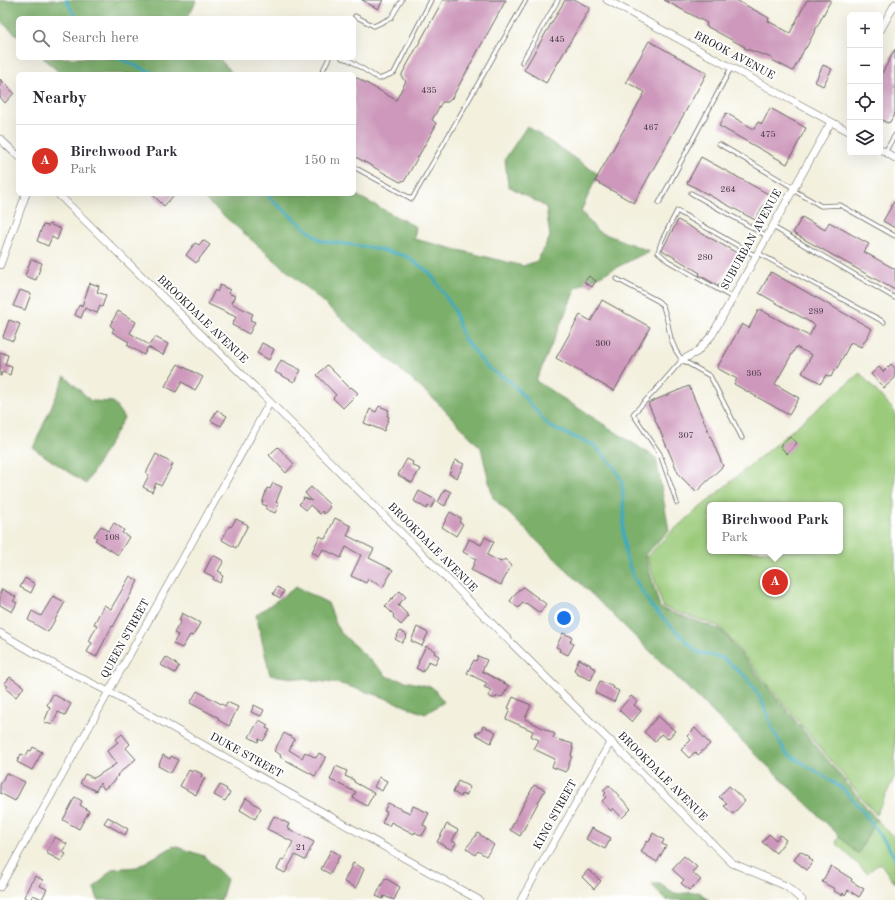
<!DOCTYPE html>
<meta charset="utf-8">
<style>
:root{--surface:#fff;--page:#f7f7f7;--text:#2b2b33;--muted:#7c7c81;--line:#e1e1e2;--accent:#d93025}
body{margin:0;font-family:"Old Standard TT",serif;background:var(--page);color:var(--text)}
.controls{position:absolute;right:12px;top:12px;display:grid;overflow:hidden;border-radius:6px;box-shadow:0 4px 16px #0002}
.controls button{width:36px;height:36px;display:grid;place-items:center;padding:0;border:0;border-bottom:1px solid var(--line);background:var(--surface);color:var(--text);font:20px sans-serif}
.you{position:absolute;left:564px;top:618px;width:14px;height:14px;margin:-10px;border:3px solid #fff;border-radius:50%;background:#1a73e8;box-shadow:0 0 0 6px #1a73e833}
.badge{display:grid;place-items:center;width:26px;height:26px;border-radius:50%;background:var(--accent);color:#fff;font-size:13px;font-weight:700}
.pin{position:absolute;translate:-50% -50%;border:2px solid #fff;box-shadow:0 1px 4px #0006}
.popup{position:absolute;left:707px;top:502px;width:136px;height:52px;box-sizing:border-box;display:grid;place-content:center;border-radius:6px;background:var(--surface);filter:drop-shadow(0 1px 3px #0005);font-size:13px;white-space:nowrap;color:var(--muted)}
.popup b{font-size:15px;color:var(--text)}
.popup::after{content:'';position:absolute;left:50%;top:100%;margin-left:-8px;border:8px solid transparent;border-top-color:var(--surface)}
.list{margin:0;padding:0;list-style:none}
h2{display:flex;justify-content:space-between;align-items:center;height:52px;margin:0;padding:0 16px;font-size:17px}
h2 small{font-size:13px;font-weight:400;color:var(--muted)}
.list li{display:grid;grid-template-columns:26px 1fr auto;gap:12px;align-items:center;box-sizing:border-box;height:72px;padding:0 16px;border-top:1px solid var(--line)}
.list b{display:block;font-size:15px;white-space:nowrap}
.list p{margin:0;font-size:13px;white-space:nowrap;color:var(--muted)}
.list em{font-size:13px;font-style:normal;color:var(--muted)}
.icon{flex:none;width:22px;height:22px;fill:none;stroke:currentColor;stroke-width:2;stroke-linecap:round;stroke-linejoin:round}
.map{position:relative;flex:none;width:895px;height:900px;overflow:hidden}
.search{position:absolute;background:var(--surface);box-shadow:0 4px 16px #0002;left:16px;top:16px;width:340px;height:44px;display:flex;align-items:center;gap:10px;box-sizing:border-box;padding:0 14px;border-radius:6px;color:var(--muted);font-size:15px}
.panel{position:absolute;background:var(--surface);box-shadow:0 4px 16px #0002;left:16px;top:72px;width:340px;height:124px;border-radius:6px}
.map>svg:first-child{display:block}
.green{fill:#9bcb7a;stroke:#5c744b;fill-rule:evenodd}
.forest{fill:#7caf6a;stroke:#4c6643}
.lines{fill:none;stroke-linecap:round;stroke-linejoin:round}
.stream{stroke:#3faabe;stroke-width:3}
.building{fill:#cd98bb}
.lane-casing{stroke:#676660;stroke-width:5}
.street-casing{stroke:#676660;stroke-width:8}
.lane{stroke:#fff;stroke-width:3.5}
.street{stroke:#fff;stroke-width:7}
.labels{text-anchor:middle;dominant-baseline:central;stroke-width:4;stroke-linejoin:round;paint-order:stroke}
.number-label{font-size:9px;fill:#483b44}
.street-label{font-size:11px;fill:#1c1c1c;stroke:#fff}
</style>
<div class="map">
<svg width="895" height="900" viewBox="0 0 895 900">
<rect width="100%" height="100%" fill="#fff"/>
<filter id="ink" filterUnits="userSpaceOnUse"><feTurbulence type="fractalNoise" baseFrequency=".025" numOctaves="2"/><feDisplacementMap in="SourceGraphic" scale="8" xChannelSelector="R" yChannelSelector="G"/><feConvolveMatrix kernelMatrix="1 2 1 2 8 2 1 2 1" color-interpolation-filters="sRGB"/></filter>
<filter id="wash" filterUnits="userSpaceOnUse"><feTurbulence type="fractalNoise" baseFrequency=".012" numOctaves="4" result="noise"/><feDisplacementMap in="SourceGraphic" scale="16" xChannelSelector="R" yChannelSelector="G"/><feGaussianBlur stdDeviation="0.9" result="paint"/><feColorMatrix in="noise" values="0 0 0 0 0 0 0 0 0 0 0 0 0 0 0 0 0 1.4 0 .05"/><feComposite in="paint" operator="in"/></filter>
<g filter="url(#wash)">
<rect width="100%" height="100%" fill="#f3f0de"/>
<g class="green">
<path d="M860,373L895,412V776L876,815L720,627L663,607L647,556L671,532ZM710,505H840V551H710Z"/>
<polygon points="876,819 895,838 895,883 880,863 867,873 836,843 839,836 858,854"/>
</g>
<g class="forest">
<polygon points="0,0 197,0 187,18 18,18 18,36 0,21"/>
<polygon points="43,58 219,58 233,74 61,74"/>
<polygon points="527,126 598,174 581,211 597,231 649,251 576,288 536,381 656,458 669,530 645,555 660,608 721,630 876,819 858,854 493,498 481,448 437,402 199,194 354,194 416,227 414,239 523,266 537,261 550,237 546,207 508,186 505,159"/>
<polygon points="65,376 91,401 113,402 124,418 86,484 33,448"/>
<polygon points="296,587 328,603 339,631 388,677 432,687 444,702 425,714 380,696 341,684 270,675 256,615"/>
<polygon points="174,846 204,856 227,879 221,900 98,900 94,888 112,869 137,867"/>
<polygon points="651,884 660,884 674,894 699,892 709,900 666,900"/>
</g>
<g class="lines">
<g class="stream">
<polyline points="66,0 74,14 78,18"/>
<polyline points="118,58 155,74"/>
<polyline points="267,194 273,201 321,241 368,247 406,256 430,273 453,308 464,339 488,368 512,383 550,427 594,445 613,465 622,481 624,514 623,532 626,557 634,578 651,606 697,652 723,658 747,678 761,699 773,730 786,753 827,778 844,790 862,810 888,846 895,859"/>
</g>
</g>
<g id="blocks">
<g class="building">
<polygon points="362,0 383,0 378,9"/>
<polygon points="443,0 506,0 452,98 448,102 442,102 432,120 436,123 435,127 405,180 400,182 354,156 354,76 396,100 406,81 402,78 402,74"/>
<polygon points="565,0 576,0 590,8 546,83 524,70"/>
<polygon points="664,0 736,0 769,18 768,21 790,33 807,0 831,0 806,48 805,48 793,71 772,60 772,58 744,48 745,47 706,26 707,23"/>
<polygon points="649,41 707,73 634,203 595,181 645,92 626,82"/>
<polygon points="895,49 895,113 890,122 887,123 880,119 880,77"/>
<polygon points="823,65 832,69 823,86 815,82"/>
<polygon points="0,79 14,93 5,103 0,97"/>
<polygon points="770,108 806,128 787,164 719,126 726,113 754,129 758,122 762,124"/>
<polygon points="701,157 770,195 755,220 687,183"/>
<polygon points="152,194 175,194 164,206"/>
<polygon points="895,200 895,228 883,221"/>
<polygon points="802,217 825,230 829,222 869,244 864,252 895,269 895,290 793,233"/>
<polygon points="678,220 737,253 719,286 699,275 700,273 662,250"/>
<polygon points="49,224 61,229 57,240 52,237 48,246 37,241 43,225 48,226"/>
<polygon points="203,240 210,245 196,263 186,255 195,243 199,245"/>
<polygon points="31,259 42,263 36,280 25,276"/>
<polygon points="771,272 872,329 861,347 851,342 836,370 835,369 831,377 826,375 821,383 802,373 812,355 796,347 775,384 799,398 789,415 734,384 737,379 717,368 742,324 749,328 759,309 809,336 815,325 759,293"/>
<polygon points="589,276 596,281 592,287 584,282"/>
<polygon points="90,283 99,286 97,292 106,295 102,307 100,306 97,313 85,308 81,318 75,315 79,305 82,306"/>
<polygon points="220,285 230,290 228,293 235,296 231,303 253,314 250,320 255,322 249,334 232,325 236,317 208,304 215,290 217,292"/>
<polygon points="20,290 31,294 25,310 13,306"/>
<polygon points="602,300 650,327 614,391 556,358 580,315 591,321"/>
<polygon points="118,311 136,322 130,333 149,345 155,337 168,344 163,355 148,347 144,355 127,345 129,342 112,332 114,329 110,325"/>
<polygon points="9,320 20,324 13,341 3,337"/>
<polygon points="262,343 274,349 269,360 257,353"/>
<polygon points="0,352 8,355 5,365 12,367 10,375 2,372 1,376 0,376"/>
<polygon points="281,360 301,370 294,382 275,372"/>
<polygon points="178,364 203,377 195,390 182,382 176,392 165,386"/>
<polygon points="891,364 895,368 895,378 884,388 871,374 879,367 883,372"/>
<polygon points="327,365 350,388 351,387 358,393 343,408 333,398 336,395 317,375"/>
<polygon points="689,386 723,466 696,492 679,475 648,403"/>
<polygon points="379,406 389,410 387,416 389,417 384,431 364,423 370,409 376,412"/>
<polygon points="217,410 227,416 221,426 211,421"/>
<polygon points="790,437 797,443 787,454 780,446"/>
<polygon points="278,447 294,464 286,473 269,455"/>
<polygon points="156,454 173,464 161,486 156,483 152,492 143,487 149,475 146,473"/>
<polygon points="407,459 413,462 412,465 420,469 412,483 398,475"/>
<polygon points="455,460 464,464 457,478 449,474"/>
<polygon points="273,483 282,487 276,502 279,504 275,513 266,509 267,506 262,504 267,488 270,489"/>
<polygon points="311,487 329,504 328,505 330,507 324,514 322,511 320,514 310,505 306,510 299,504 304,499 303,497 312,501 305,493"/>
<polygon points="445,489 451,492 445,506 438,502"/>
<polygon points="419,491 436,500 431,508 428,506 427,509 414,501"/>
<polygon points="450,512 461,518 459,522 463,524 456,536 442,527"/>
<polygon points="335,518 351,526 347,536 348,536 374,549 369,558 393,570 383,587 368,579 366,583 351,576 361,555 346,547 341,558 323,549 319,556 312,552 320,536 325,539"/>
<polygon points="236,519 248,525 236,548 222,540 229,526 231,527"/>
<polygon points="114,523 124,530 122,533 129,537 118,555 95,540 97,538 94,536 101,526 109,531"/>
<polygon points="485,537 494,542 487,555 501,562 505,559 511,566 501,585 471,570 476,559 463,552 469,539 481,545"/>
<polygon points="213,555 224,561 218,571 222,573 221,575 223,576 220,583 213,579 214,577 204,572"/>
<polygon points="130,576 138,581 113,627 112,626 96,657 87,652 92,643 89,641 97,625 94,624 104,605 111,609 112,607"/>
<polygon points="25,578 35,584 31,593 20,587"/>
<polygon points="277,587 284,591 280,598 273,594"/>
<polygon points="523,587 546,604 540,613 526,603 525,604 523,603 518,608 510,601 519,589 520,590"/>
<polygon points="2,589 16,597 13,601 17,603 12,612 0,605 0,593"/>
<polygon points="400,591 406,597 398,605 409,616 401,625 393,617 394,615 385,606"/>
<polygon points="53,596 65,602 48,632 28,620 32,611 41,616"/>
<polygon points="182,613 200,623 193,636 190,635 182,648 173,644 178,635 174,633 181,621 179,620"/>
<polygon points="417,627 428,633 422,646 411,641"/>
<polygon points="400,631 407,635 402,643 395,639"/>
<polygon points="563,633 572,637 570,642 574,644 568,655 559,651 560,649 556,647"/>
<polygon points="426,646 435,651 434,653 439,656 435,664 429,661 423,672 416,668 419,663 418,662"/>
<polygon points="478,656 487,660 482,671 509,686 502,697 497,696 496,698 492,698 488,696 491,690 484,687 487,683 467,673 474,660 476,661"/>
<polygon points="166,657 179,666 175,673 161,665"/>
<polygon points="579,659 591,665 590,666 596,669 591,680 577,674 578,673 574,670"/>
<polygon points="10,677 24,687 16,697 6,689 8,686 4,684"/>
<polygon points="600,681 614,687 613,688 619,691 614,702 595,693"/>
<polygon points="197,691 225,706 227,702 238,707 229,726 218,720 219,718 190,703"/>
<polygon points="53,694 71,704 65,715 58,712 52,725 44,722 50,708 47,705"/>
<polygon points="631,696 637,701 634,705 641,711 632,722 619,710"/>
<polygon points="513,697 531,705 525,719 555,734 553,738 573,744 572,747 573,748 571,755 572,756 566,772 552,767 555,759 534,749 539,740 531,736 533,731 506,719 510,709 508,708"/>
<polygon points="254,705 264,710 261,716 251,712"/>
<polygon points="658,716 675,731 668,739 661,734 655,742 644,732"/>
<polygon points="259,720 268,725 266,728 270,730 263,741 259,739 258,742 249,737"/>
<polygon points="483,726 496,732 491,743 475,734 481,731"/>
<polygon points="695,728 710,744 698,755 695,752 689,758 681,750 691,740 687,736"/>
<polygon points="284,733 295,739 289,750 302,758 305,752 316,758 319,753 326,757 315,776 280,757 281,755 274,751"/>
<polygon points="122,734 130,744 126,748 136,759 117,775 118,776 115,778 116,780 104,789 100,783 96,791 80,783 85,774 94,778 116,764 107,751 118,742 116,739"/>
<polygon points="33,747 42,752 32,770 17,762 21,754 26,756 29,750 31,751"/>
<polygon points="163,755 170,759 171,756 178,760 171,773 158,766"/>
<polygon points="336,766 347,771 345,776 354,780 354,782 374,793 367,806 353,798 356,792 330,780"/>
<polygon points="189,770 193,772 194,770 202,774 201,777 205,778 196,795 180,786"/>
<polygon points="6,773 25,782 15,801 0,793 0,785"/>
<polygon points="379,777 387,781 382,791 374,787"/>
<polygon points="458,781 470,787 466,796 462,794 461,797 453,792"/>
<polygon points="220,785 227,789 226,790 230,793 225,801 214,795"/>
<polygon points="534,785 545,790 520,836 510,830"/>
<polygon points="609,785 631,809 622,818 613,808 611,811 602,801 606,797 604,795 606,793 603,790"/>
<polygon points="729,786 745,801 733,814 724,806 727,803 719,797"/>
<polygon points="75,797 82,801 80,805 89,811 79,829 63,820"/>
<polygon points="246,798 261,808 255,819 240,810"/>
<polygon points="388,803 410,813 413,806 429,813 423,825 427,827 422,836 415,832 414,834 391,822 389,826 382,823 387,812 384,811"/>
<polygon points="274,816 289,824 287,828 314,842 305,860 295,855 285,873 277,869 282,859 284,860 293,842 267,829"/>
<polygon points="108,817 128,829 125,835 104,823"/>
<polygon points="447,824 458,830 452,841 456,843 452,850 437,842"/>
<polygon points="592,828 611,838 605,849 586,839"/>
<polygon points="478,833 494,845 486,856 478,851 475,855 466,848"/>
<polygon points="653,833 664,840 662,844 666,846 657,862 641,852 647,841 649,842"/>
<polygon points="769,834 776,840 780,835 786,840 776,853 762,842"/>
<polygon points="55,837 67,844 62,852 66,854 61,861 46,853"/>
<polygon points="331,850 340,855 330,874 321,869"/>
<polygon points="800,851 810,857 809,859 813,861 807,870 794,860"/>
<polygon points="684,856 697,867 692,872 701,880 689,890 681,883 684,880 672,869"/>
<polygon points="353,863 364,869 356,888 344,882"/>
<polygon points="831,866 852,879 851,881 864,889 859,897 848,890 845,895 843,893 842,895 834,891 835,889 822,882"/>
<polygon points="588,870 601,881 594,889 582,877"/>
<polygon points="35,876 43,880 40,886 47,889 42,899 33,895 30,900 24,897 31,882 32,882"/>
<polygon points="385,878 400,887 394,900 384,896 383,899 376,896"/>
</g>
</g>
</g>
<g filter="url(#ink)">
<use href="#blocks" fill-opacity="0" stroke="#676660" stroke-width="1"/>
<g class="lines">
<g class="lane-casing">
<g id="lane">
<polyline points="355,16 374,26 391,18 402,0"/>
<polyline points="342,58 349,60 379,79 394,73 431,0"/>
<polyline points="522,62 558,0"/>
<polyline points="321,74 329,58"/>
<polyline points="719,144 794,188"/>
<polyline points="885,152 895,135"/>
<polyline points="354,167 412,199 526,0"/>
<polyline points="793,190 821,206 840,205 895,236"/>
<polyline points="691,193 767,236"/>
<polyline points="659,203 731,68"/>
<polyline points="773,227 895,298"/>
<polyline points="758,253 884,322"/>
<polyline points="617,279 658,301 663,306 667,320 671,339 676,351 682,360 710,376 742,438"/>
<polyline points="733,298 668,261 658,252 662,240 677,211 756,256"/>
<polyline points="677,503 660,454 633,414 662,383 682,360"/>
</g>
</g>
<g class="street-casing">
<g id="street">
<polyline points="607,0 850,132"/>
<polyline points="881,29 895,4"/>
<polyline points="0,139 18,156"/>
<polyline points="880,149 895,158"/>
<polyline points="58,194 270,402 732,863 786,886 802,900"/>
<polyline points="0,265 26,194"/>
<polyline points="682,360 697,352 712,335 831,122"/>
<polyline points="0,633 50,662 109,692 479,900"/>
<polyline points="0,887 270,402"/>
<polyline points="521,900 611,741"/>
</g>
</g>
<use href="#lane" class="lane"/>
<use href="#street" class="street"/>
</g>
</g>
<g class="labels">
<g class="number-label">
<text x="557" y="39">445</text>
<text x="429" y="90">435</text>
<text x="651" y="127">467</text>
<text x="768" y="134">475</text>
<text x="728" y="189">264</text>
<text x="705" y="257">280</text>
<text x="816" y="311">289</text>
<text x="603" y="343">300</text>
<text x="754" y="373">305</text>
<text x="686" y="435">307</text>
<text x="112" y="537">108</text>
<text x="301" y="847">21</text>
</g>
<g class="street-label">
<text transform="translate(734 56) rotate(28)">BROOK AVENUE</text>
<text transform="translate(752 240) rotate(-61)">SUBURBAN AVENUE</text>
<text transform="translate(202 320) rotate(44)">BROOKDALE AVENUE</text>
<text transform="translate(432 548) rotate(45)">BROOKDALE AVENUE</text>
<text transform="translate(126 639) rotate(-61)">QUEEN STREET</text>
<text transform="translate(246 756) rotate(29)">DUKE STREET</text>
<text transform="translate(662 777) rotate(45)">BROOKDALE AVENUE</text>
<text transform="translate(556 815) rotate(-61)">KING STREET</text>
</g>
</g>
</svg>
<div class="controls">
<button>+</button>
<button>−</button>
<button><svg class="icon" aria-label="locate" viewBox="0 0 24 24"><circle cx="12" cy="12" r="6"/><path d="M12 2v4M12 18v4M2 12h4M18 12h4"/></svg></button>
<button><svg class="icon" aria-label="layers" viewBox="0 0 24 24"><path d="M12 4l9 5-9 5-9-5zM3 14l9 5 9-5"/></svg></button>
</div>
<div class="you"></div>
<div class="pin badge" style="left:775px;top:582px">A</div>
<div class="popup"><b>Birchwood Park</b>Park</div>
<div class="search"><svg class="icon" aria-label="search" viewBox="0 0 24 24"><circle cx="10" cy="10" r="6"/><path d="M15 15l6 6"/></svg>Search here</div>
<section class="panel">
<h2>Nearby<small></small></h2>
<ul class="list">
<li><span class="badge">A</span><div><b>Birchwood Park</b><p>Park</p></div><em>150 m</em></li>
</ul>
</section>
</div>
